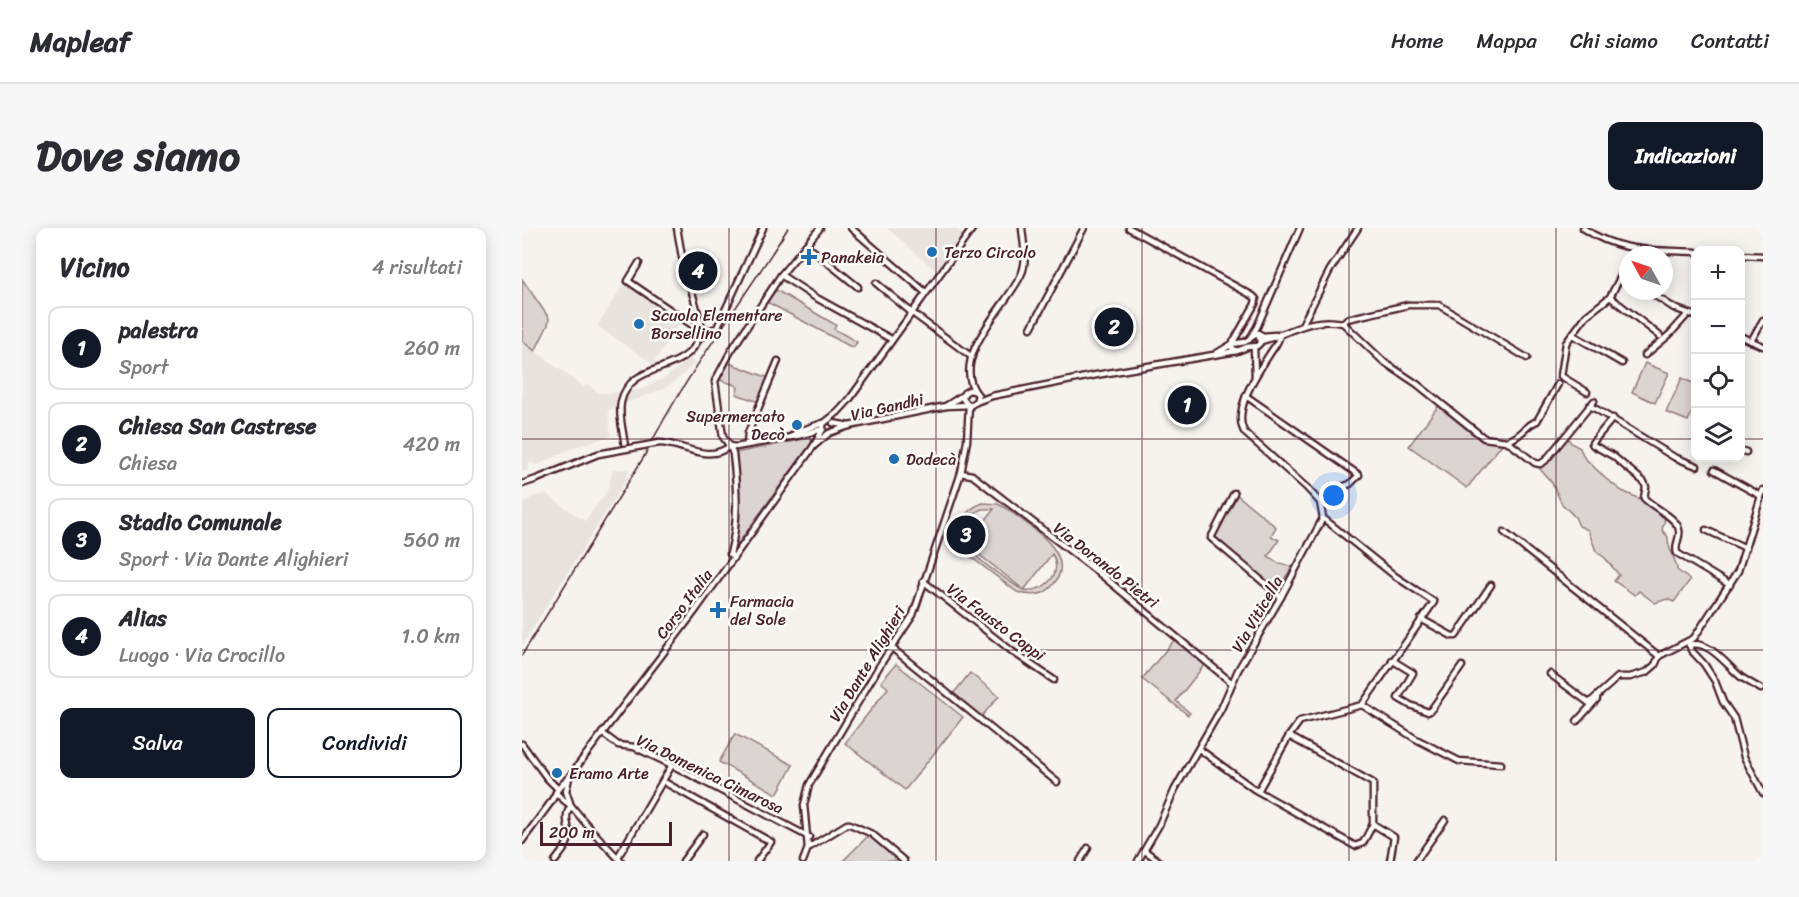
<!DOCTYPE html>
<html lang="it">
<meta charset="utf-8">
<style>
:root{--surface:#fff;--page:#f7f7f7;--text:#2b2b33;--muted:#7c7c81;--line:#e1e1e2;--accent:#111827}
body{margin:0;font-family:Sriracha,sans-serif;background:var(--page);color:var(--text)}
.controls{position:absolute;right:18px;top:18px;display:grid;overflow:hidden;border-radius:12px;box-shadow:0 3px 15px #0003}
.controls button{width:54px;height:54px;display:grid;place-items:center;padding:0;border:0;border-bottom:2px solid var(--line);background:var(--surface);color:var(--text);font:30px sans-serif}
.compass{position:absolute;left:1097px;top:18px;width:54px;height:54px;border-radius:50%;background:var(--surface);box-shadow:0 3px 15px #0003;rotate:310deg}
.scale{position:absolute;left:18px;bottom:15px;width:132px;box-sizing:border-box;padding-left:6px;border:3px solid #4a1f2b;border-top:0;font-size:16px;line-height:21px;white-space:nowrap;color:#4a1f2b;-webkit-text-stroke:4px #fdfcf7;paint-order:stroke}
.you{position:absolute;left:812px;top:268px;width:21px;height:21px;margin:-15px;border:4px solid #fff;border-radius:50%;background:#1a73e8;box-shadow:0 0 0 9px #1a73e833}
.badge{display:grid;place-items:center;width:39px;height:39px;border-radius:50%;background:var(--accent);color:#fff;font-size:20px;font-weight:700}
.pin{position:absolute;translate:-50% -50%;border:3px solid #fff;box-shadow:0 2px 6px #0006}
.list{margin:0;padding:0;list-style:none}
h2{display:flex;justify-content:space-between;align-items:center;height:78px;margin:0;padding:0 24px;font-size:26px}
h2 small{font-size:20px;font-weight:400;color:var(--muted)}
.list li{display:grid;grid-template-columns:39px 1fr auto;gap:18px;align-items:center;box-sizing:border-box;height:84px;margin:0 12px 12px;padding:0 12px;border:2px solid var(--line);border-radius:12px}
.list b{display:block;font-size:22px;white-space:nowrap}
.list p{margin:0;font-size:20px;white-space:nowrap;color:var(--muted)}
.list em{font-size:20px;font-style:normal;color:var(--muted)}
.actions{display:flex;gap:12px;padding:18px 24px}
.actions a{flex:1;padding:14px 0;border:2px solid var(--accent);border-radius:12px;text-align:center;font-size:21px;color:var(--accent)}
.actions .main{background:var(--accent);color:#fff}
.icon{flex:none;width:33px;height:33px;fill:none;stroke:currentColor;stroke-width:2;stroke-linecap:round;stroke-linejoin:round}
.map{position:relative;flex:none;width:1241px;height:633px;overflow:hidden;border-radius:12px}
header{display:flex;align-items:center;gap:36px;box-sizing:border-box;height:84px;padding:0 30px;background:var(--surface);border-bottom:2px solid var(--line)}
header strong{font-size:28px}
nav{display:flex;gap:33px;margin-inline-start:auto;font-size:21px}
.intro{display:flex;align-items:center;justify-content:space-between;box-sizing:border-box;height:144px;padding:0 36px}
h1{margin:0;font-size:42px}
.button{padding:15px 27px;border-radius:12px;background:var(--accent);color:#fff;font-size:21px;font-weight:700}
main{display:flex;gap:36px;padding:0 36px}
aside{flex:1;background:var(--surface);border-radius:12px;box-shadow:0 3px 15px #0003}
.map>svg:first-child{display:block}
.built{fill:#e9e3e0}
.green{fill:#dcd4d2;stroke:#937a7e;stroke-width:1.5;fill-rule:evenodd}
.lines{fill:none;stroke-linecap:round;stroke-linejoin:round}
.street-casing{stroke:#4a1f2b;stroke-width:9}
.street{stroke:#fdfcf7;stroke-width:4.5}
.rail{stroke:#4a1f2b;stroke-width:1.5}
.street-bridge-casing{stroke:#4a1f2b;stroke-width:9;stroke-linecap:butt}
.street-bridge{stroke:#fdfcf7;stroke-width:4.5}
.grid{fill:none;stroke:#4a1f2b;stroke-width:1.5;stroke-opacity:0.55}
.poi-dot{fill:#1f6fb2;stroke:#fdfcf7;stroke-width:2}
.labels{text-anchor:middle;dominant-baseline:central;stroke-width:5;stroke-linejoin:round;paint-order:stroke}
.poi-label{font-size:16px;fill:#4a1f2b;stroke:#fdfcf7;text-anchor:start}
.street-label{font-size:16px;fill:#4a1f2b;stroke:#fdfcf7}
</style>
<header>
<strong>Mapleaf</strong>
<nav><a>Home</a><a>Mappa</a><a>Chi siamo</a><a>Contatti</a></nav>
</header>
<div class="intro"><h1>Dove siamo</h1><a class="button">Indicazioni</a></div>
<main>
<aside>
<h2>Vicino<small>4 risultati</small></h2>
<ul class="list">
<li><span class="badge">1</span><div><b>palestra</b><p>Sport</p></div><em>260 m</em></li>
<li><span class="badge">2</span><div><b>Chiesa San Castrese</b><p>Chiesa</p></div><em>420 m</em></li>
<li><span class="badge">3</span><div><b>Stadio Comunale</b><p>Sport · Via Dante Alighieri</p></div><em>560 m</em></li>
<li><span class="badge">4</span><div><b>Alias</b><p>Luogo · Via Crocillo</p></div><em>1.0 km</em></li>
</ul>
<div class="actions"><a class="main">Salva</a><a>Condividi</a></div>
</aside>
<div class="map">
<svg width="1241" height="633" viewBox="0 0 1241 633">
<rect width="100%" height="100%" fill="#f6f3ef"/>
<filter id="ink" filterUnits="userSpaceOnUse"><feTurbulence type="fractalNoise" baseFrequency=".0167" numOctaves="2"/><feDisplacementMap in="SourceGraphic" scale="12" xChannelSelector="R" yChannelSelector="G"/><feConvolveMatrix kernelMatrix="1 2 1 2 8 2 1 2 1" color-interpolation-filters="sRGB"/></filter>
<g filter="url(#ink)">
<g class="built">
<polygon points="365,0 434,0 441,6 414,43"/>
<polygon points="102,55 159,93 131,136 75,98"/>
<polygon points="0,113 62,159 65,156 77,165 91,165 118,162 144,149 168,131 173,134 160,148 142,161 86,182 89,208 53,219 16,237 8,235 6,242 0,244"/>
<polygon points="107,241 105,251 0,417 0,276 12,268 24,266 63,293 82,267 87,258 90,242"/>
</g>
<g class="green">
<polygon points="0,51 27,90 26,97 13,123 0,113"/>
<polygon points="254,62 314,97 312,101 335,114 331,120 245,74"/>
<polygon points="207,135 247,150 237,174 214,166 216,160 213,157 198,152"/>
<polygon points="1123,135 1147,145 1133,175 1110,164"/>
<polygon points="1160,150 1173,156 1173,177 1166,193 1144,184"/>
<polygon points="916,178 959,213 981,215 945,260 887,218"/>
<path d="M1046,209L1049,215L1058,220L1062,229L1083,250L1100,263L1120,272L1143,290L1140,302L1146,309C1145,322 1155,331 1155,342L1168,352L1152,374L1145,371L1133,375L1117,363L1113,367L1092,353L1097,347L1083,330L1074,323L1066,302L1057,298L1053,289L1040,276L1030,255L1018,241Z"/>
<polygon points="288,210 290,214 214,318 212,317 216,289 213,225"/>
<polygon points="714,266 754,299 749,308 757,312 746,328 758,336 759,335 770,339 755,363 692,308"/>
<path d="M461,275L476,276L482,279C503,295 561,327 529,359C520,369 507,368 495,364L428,313L431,309L438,314C435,295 443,281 461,275ZM460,281H472L445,317L502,362L494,358C477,345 433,322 443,296C446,289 452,284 460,281ZM530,326C542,345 523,365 502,362Z"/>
<polygon points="653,411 684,435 654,473 668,485 666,487 620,451"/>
<polygon points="374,436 441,489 383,562 323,515 366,460 359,454"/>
<polygon points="448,445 477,468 459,489 431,466"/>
<polygon points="213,506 271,537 255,566 197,534"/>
<polygon points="347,607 377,633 321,633"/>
</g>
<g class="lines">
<g class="street-casing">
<g id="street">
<polyline points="155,0 160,29 180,99"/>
<polyline points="329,0 403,64"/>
<polyline points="607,0 731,68 734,71 733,76 710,116 695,125"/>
<path d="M1061,0C1097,25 1132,22 1174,24"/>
<polyline points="284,17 336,59"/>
<polyline points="1218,27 1241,28"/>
<polyline points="117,35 106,53 176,101"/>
<polyline points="1106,42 1100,46 1106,50"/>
<polyline points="259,47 291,68 369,111"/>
<polyline points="354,55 389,84 450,129"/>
<polyline points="1126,63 1152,80 1174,88"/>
<polyline points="1088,69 1138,108"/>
<polyline points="821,95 825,91 886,77 917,77 1005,130"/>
<polyline points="780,97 808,42 836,0"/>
<circle cx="180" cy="104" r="4.5"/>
<polyline points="509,100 562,0"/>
<polyline points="184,103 195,100 241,0"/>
<polyline points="736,105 741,108 753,107"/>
<polygon points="733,107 737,107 738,115 735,118 725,119 715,123 710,120 710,116 723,114"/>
<polyline points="1051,107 1100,135"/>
<polyline points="1218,108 1241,118"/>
<polyline points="727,112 735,99 778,0"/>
<path d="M739,113C768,106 787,88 821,95L862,134L895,156L962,210L985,213L1013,235L1018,236L1023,233L1072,173"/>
<polyline points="1229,113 1241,92"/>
<polyline points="732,119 733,149"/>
<polyline points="1123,127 1148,106 1166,86"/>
<polyline points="1065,164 1039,148 1044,115 1064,88 1088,69 1100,46"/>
<polyline points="724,168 837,247 828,256 809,263 798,274"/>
<polyline points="454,174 470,168 574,147 715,123"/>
<polyline points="445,176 441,171 442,165 447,162 452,163"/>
<polyline points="424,178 441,167"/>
<polyline points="1067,178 1074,181 1152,229 1175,238"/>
<path d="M1091,190L1070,215L1071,217L1091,228L1122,254L1124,259L1122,270C1130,279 1156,290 1157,302C1159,310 1152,316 1155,325L1208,357"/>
<polyline points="311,195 327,198"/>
<polyline points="270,208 275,204 301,195"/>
<path d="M985,213C1000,209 1002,198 1015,193L1036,156"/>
<path d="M137,215C161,215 185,236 208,218L214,219L275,208L301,201"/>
<polyline points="225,216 226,205 256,133"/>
<path d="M293,217L307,205L327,198L424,178L449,177L454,174L456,167C425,131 485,78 499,47C506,33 501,14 500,0"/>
<path d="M103,220C102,205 96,189 99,174C109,131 163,149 178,108"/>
<polyline points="1218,222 1224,224"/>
<polyline points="1192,242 1239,268"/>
<polyline points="439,245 450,247 582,349 710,455"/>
<polyline points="0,256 15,251"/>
<polyline points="712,265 689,310 759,369"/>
<polyline points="801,290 873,348 912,374 840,477"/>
<polyline points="1184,302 1224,320"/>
<polyline points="982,304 1137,428"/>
<path d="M212,329L208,326C217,293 215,260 211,226L208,218L201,209L193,153L209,123L259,47L298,0"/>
<polyline points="401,353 491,424 532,452"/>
<polyline points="899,391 930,408 934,408 969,357"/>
<polyline points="1167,414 1169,422 1182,436 1193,453 1201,474 1212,490 1222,529 1241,565"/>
<path d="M1167,417C1187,411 1205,438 1219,449C1225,453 1232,457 1239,461"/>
<polyline points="370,420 535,554"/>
<polyline points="870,432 891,445 876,470 888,477 906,484 909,482 940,438"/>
<polyline points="1028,446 1067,475 1096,449 1108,449 1125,444 1133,437 1137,428 1172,410 1216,343 1241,262"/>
<polyline points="1055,493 1075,471"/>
<polyline points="80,505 96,517 112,519 150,537 287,609"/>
<polyline points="0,516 25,550 36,561"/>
<polyline points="677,521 732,561 833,618 841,615 851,596 851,555 767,508 778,493 840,477 894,511 937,533 979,536"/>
<polyline points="47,550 44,563 49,578"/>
<polyline points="144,555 249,614 235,633"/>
<polyline points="736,563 767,508"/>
<path d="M34,564C38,571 46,574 51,580C66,599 82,616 99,633"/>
<polyline points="851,596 872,609 868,633"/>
<polyline points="0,613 29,574 36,561 47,549 174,382 291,219 301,201 301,196 316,184 327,172 451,0"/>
<polyline points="286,620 325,596 328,596 350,606 382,633"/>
<polyline points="623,623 637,633"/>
<polyline points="96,629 150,537"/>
<path d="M33,633C39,625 47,617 47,607C47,596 41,588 49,578"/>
<polyline points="161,633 181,606"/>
<polyline points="281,633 286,620 282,577 287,557 358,437 391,387 439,245 445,213 447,177"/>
<polyline points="558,633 566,620"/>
<path d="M616,633L637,597L653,561L699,481L716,442L759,369L801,290L798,274L784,259L723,205C709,184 735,145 747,127C751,120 757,115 758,106"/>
<polyline points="894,633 923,592"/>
</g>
</g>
<use href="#street" class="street"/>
<path class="rail" d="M0,427L123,227C163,147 219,76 266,0"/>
<g class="street-bridge-casing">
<polyline id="street-bridge" points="15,251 76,226 137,215"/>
</g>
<use href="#street-bridge" class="street-bridge"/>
</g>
</g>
<path class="grid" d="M207,0V633M414,0V633M620,0V633M827,0V633M1034,0V633M0,211H1174M1218,211H1241M0,422H1241"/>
<g class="poi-dot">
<circle cx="410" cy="24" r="6"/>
<path d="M284 20h6v6h6v6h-6v6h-6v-6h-6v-6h6z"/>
<circle cx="117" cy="96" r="6"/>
<circle cx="275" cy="197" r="6"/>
<circle cx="372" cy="231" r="6"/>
<path d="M193 373h6v6h6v6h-6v6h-6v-6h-6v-6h6z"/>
<circle cx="35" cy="545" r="6"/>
</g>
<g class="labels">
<g class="poi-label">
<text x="422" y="24">Terzo Circolo</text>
<text x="299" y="29">Panakeia</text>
<text x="129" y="87">Scuola Elementare<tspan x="129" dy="18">Borsellino</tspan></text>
<text x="263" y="188" text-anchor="end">Supermercato<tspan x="263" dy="18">Decò</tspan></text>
<text x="384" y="231">Dodecà</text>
<text x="208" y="373">Farmacia<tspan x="208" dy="18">del Sole</tspan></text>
<text x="47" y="545">Eramo Arte</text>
</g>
<g class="street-label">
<text transform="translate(365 179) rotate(-13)">Via Gandhi</text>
<text transform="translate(584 337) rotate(38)">Via Dorando Pietri</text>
<text transform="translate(162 376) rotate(-53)">Corso Italia</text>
<text transform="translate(735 386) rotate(-60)">Via Viticella</text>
<text transform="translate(474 394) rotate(37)">Via Fausto Coppi</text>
<text transform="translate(345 436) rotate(-59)">Via Dante Alighieri</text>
<text transform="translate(188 546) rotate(26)">Via Domenica Cimarosa</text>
</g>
</g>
</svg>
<div class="controls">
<button>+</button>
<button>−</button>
<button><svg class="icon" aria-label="locate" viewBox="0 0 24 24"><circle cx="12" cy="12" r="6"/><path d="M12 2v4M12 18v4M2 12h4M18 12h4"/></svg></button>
<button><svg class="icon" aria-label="layers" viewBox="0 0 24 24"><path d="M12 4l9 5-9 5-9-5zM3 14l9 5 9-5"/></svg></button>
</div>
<svg class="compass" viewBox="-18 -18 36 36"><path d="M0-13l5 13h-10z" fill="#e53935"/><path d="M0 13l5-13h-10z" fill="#7c7c81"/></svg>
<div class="scale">200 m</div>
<div class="you"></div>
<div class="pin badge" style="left:665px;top:177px">1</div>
<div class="pin badge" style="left:592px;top:99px">2</div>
<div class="pin badge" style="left:444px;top:307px">3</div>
<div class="pin badge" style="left:176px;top:43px">4</div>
</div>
</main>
